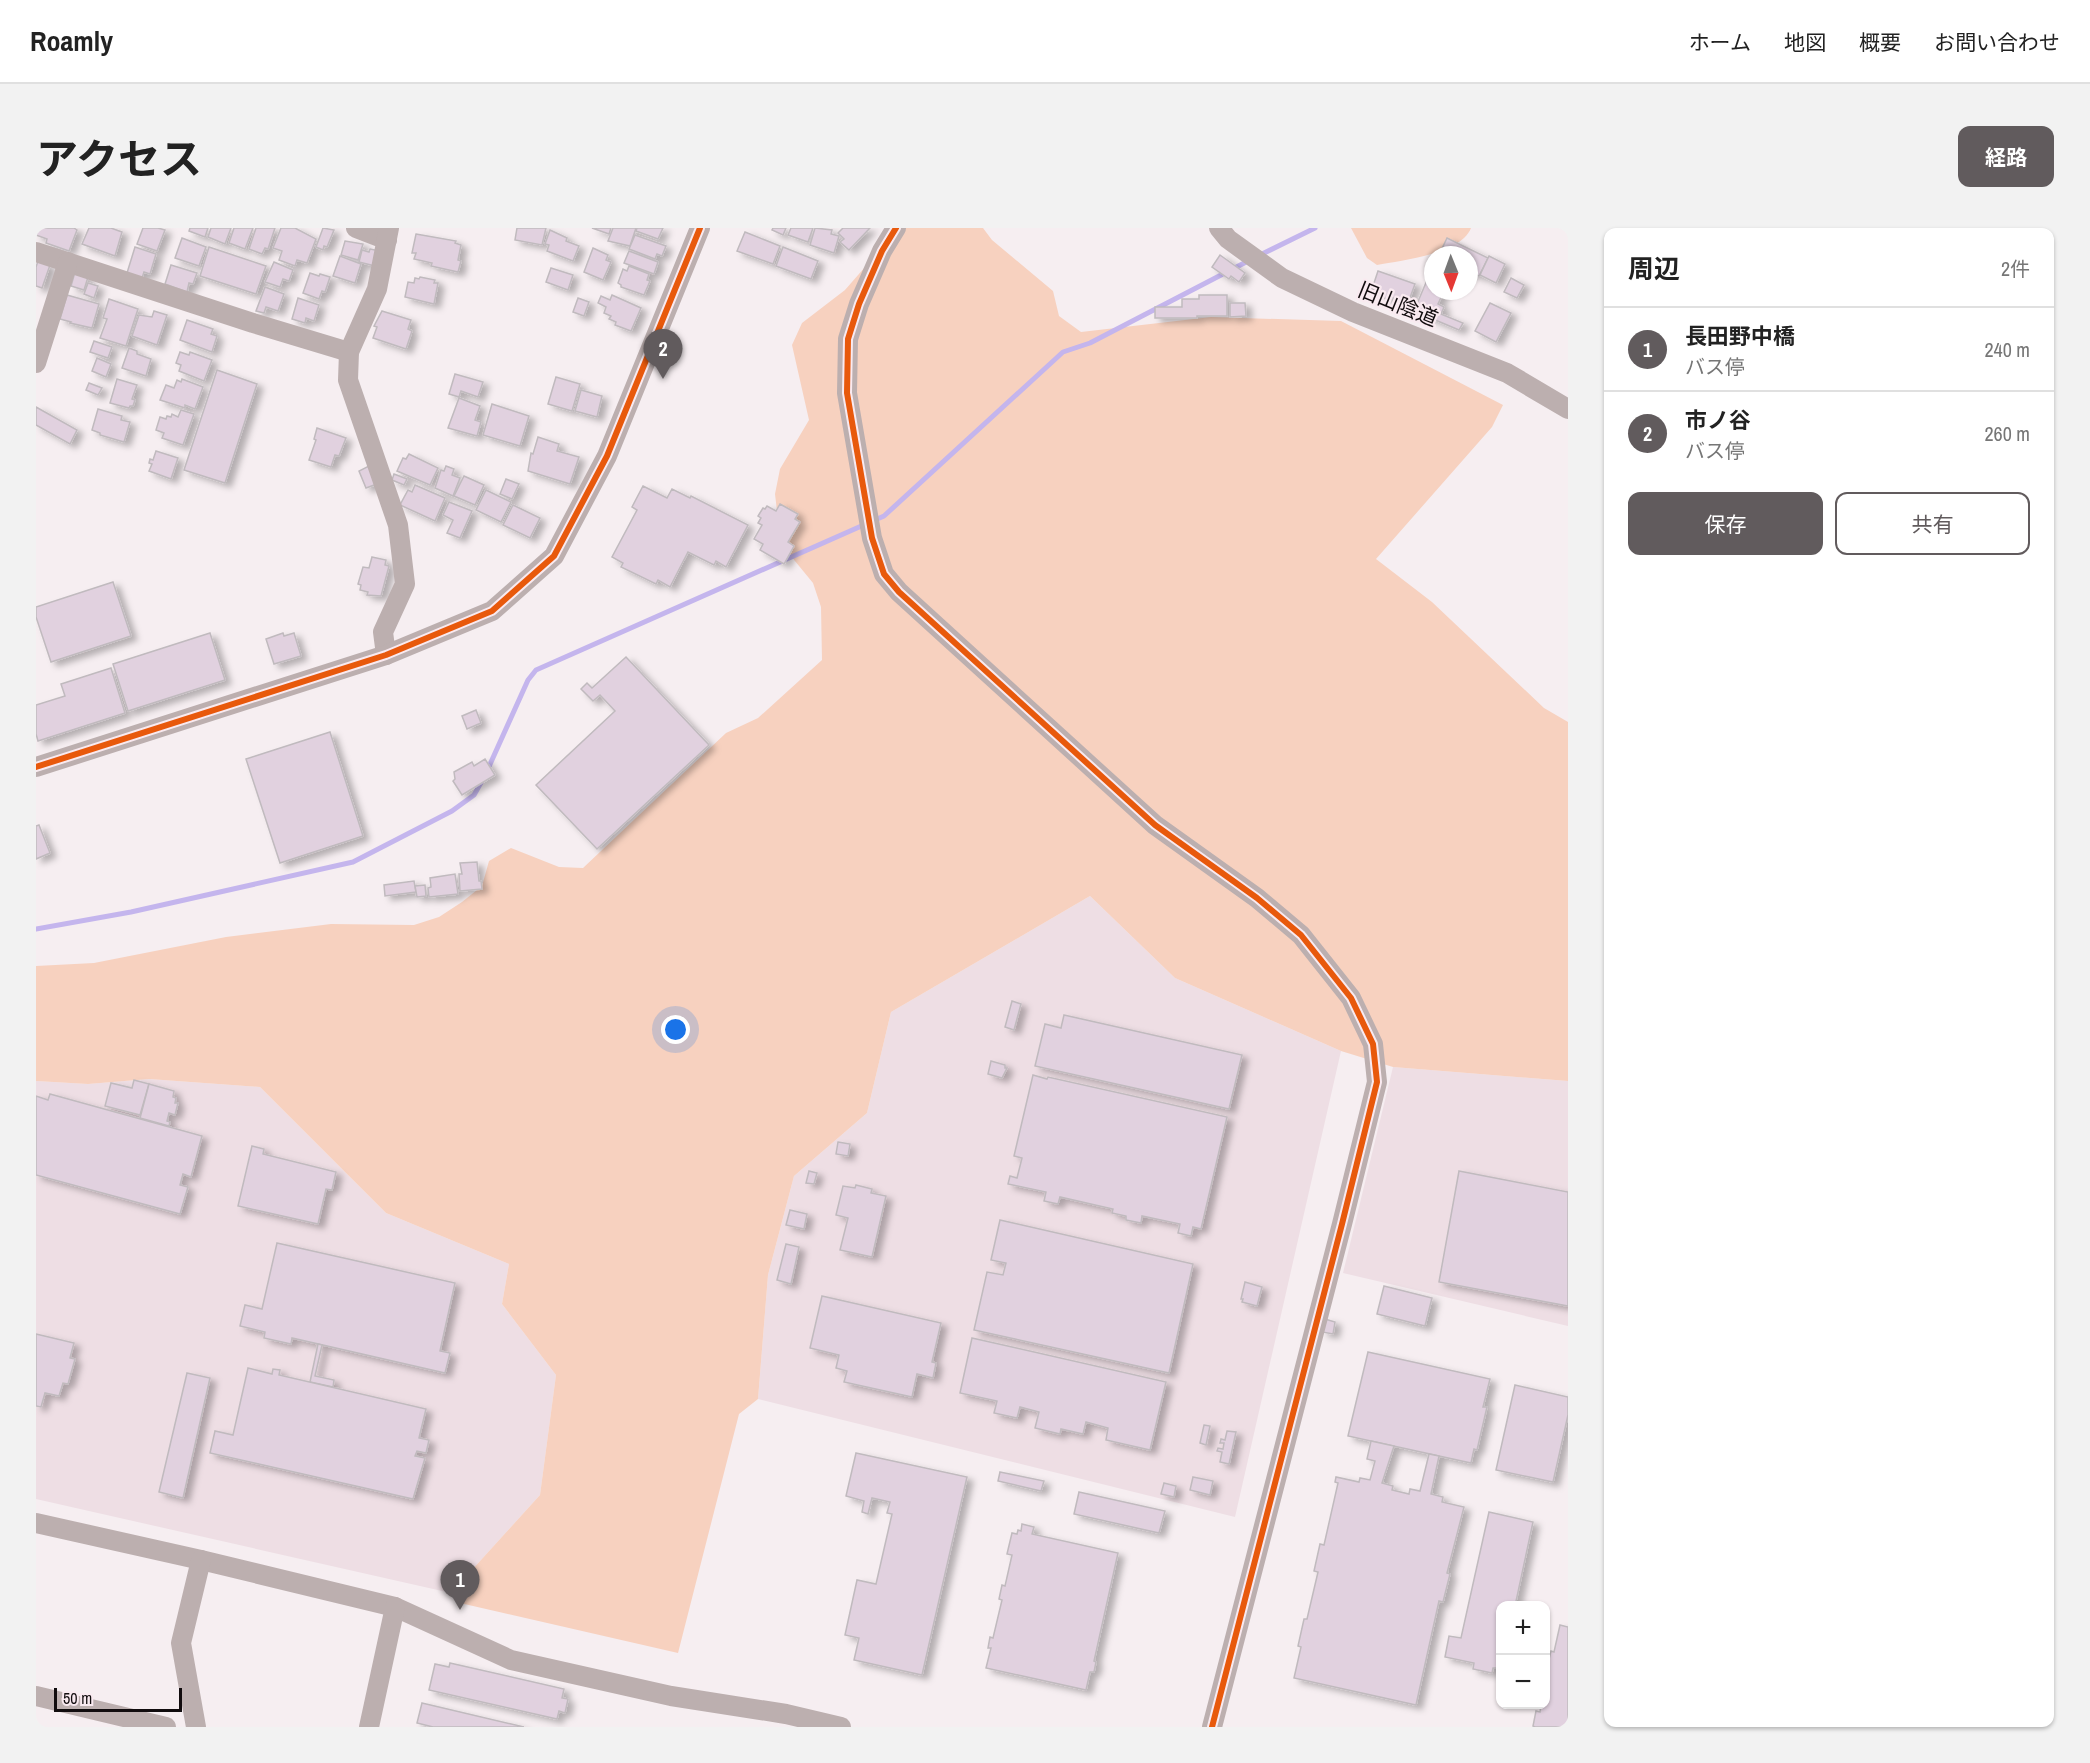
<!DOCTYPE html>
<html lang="ja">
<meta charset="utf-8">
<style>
:root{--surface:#fff;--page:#f2f2f2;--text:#222;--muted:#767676;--line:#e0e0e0;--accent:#615b5d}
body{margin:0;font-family:"Archivo Narrow","Noto Sans JP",sans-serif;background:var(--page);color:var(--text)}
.controls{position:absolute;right:18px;bottom:18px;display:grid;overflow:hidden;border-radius:12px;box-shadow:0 2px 4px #0004}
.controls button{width:54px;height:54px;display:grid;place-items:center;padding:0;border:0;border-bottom:2px solid var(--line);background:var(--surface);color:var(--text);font:30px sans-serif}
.compass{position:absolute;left:1388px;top:18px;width:54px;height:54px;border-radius:50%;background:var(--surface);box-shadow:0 2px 4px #0004;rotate:179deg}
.scale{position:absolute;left:18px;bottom:15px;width:128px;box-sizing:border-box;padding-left:6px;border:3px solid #110c0e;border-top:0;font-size:16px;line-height:21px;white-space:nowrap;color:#110c0e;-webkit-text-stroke:4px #f9eaf0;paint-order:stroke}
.you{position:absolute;left:640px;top:802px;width:21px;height:21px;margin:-15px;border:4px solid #fff;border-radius:50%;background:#1a73e8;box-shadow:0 0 0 9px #1a73e833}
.badge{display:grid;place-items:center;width:39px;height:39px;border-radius:50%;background:var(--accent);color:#fff;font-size:20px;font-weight:700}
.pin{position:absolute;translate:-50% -50px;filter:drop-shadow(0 2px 3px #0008)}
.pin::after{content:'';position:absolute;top:32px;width:21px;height:18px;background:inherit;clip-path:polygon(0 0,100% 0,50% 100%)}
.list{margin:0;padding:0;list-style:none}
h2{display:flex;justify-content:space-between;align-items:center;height:78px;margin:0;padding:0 24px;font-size:26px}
h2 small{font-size:20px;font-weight:400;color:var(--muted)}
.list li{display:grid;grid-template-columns:39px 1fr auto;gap:18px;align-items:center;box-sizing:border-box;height:84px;padding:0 24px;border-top:2px solid var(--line)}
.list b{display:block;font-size:22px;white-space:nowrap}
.list p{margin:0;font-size:20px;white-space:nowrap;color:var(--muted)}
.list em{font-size:20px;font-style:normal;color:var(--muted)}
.actions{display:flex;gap:12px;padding:18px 24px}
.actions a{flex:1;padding:14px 0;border:2px solid var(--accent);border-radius:12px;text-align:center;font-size:21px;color:var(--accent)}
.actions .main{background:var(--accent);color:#fff}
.map{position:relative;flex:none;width:1532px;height:1499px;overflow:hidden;border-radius:12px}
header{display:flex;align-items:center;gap:36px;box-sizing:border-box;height:84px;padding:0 30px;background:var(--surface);border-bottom:2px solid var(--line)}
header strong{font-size:28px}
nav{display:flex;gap:33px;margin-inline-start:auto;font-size:21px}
.intro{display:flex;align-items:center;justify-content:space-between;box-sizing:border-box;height:144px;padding:0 36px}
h1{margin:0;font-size:42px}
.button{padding:15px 27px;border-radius:12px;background:var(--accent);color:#fff;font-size:21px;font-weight:700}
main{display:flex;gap:36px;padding:0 36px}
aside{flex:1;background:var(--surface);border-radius:12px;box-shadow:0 2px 4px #0004}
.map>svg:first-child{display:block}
.built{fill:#eedee4}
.green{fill:#f7d1bf}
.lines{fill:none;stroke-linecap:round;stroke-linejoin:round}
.stream{stroke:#c4b5ed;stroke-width:5}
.building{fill:#e1d1df;stroke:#c0babe;stroke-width:1.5;filter:url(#shadow)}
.minor{stroke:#bcafaf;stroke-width:20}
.cycleway-casing{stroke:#f9eaf0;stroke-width:10}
.cycleway{stroke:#e8590c;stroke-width:6}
.labels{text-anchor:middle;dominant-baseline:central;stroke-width:4.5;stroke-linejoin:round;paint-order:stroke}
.street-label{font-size:21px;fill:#110c0e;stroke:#f9eaf0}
</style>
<header>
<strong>Roamly</strong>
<nav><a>ホーム</a><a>地図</a><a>概要</a><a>お問い合わせ</a></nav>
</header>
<div class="intro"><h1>アクセス</h1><a class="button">経路</a></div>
<main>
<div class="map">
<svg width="1532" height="1499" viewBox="0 0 1532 1499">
<defs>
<filter id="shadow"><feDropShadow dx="6" dy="4" stdDeviation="3" flood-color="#0004"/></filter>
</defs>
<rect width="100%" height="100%" fill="#f6eef1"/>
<g class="built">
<polygon points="1054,668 1139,750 1305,823 1199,1289 722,1171 732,1047 758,948 831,885 855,784"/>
<polygon points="1357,839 1532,853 1532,1098 1307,1045"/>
<polygon points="113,851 224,859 350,985 473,1036 466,1076 520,1147 504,1267 415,1365 0,1271 0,853 52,856"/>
</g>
<g class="green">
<polygon points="863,0 947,0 956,12 1017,63 1023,88 1045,104 1175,89 1305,93 1467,177 1456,199 1340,331 1396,374 1508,480 1532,494 1532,853 1357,839 1305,823 1139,750 1054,668 855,784 831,885 758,948 732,1047 722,1171 703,1186 642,1425 424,1375 415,1365 504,1267 520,1147 466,1076 473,1036 350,985 224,859 113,851 52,856 0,853 0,738 58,735 190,709 295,696 378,697 403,689 426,674 446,658 453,633 475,620 523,639 547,640 690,505 722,490 786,432 785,379 777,355 745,316 739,266 744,241 773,192 756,117 766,95 809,62"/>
<path d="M1315,0H1435C1425,26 1367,32 1341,37L1331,30Z"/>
</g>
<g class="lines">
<g class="stream">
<polyline points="1222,28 1279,0"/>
<polyline points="451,543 492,452 500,442 848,288 1027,124 1054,115 1214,32"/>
<polyline points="0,701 95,684 317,634 416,583 438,567 447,551"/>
</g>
</g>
<g class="building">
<polygon points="2,0 38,0 41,2 33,23 10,15 11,11 0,7"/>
<polygon points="53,0 75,0 86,4 79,28 46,16"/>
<polygon points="107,0 122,0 129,2 121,23 101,16"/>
<polygon points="154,0 172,0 169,9 153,3"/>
<polygon points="175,0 195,0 189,16 172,9"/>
<polygon points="198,0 217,0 209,21 193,15"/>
<polygon points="220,0 239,0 232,21 229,20 226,26 213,21"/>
<polygon points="245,0 259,0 280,11 271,35 261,32 259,38 243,32 246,23 237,20"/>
<polygon points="287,0 298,2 291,19 288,18 287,22 280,19"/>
<polygon points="481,0 510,0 506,17 479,12"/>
<polygon points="556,0 575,0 573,6"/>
<polygon points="577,0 600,0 594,18 572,13"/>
<polygon points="601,0 627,0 622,11 600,3"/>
<polygon points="737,0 750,0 747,7 736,2"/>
<polygon points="755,0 777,0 772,14 752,7"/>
<polygon points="779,0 796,2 795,6 803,8 798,25 774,17"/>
<polygon points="807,0 834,0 813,22 804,14 808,11 802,5"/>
<polygon points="514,2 531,10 530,13 543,18 537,33 511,23 513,17 509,16"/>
<polygon points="709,4 744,18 737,36 701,23"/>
<polygon points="380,6 420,13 419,15 425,17 422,32 425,33 422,44 395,38 396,35 378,31 380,25 376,25"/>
<polygon points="599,7 630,18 626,28 621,26 619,31 593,21"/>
<polygon points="146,10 170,19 163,38 139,30"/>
<polygon points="1411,10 1452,30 1443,48 1433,44 1433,27 1403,27"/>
<polygon points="309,13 327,16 322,32 305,27"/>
<polygon points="99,19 120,26 114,46 108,44 106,50 91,45"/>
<polygon points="173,19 230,38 220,66 164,48"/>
<polygon points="747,19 782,33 775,51 740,38"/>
<polygon points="557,20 572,27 570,32 575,34 567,52 548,44"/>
<polygon points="334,21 344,23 339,38 323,34 326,22 333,24"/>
<polygon points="593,23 622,34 618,46 588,35"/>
<polygon points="1184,27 1209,45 1203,54 1195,48 1193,51 1176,39"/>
<polygon points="304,28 325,36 319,55 297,48"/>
<polygon points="1453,28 1469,36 1460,55 1444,47"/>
<polygon points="2,33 14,37 6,60 0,58 0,39"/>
<polygon points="238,34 257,42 253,53 247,51 244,59 229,54"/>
<polygon points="135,37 161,45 157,56 153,55 151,64 129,56"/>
<polygon points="593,38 613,46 611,52 614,53 608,67 585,59 585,57 582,55 587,41 591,43"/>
<polygon points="1397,38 1397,63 1408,63 1402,76 1408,79 1405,86 1427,95 1423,102 1378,83"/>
<polygon points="515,40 537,47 532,62 510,54"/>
<polygon points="1342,43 1379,56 1372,75 1354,69 1353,72 1346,69 1347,65 1336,61"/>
<polygon points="39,44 52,49 48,62 35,58"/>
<polygon points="274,45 283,48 284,46 294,49 289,64 286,63 283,71 267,65"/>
<polygon points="384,49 399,52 398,55 402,55 398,76 369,69 372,54 378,55 379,50 383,51"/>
<polygon points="1475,50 1488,57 1481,70 1468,64"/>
<polygon points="52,55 62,58 58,70 48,66"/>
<polygon points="229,59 248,66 242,83 230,79 228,85 220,83"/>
<polygon points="31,67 63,76 56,100 34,95 35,94 24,91"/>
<polygon points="576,67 605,80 595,103 579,97 580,94 573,91 575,88 568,85 570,79 562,75 565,68 574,72"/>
<polygon points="1163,67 1191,67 1191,88 1161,88 1161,90 1119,90 1119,79 1146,79 1146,71 1163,71"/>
<polygon points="262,70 283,77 278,93 270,90 269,95 256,91"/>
<polygon points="542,70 553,74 548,88 537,84"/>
<polygon points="73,71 102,81 90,118 64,110 71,91 67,90"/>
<polygon points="1194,75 1209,75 1210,88 1194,89"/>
<polygon points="1454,75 1475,85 1460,114 1439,103"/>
<polygon points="118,83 131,87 121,117 96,108 103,87 116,89"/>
<polygon points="346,83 375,92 372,101 376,103 370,121 337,110 341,99 338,98"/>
<polygon points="151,92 177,101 175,106 181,108 176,124 144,112"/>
<polygon points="58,113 76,119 72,130 54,124"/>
<polygon points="93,120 101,123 101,126 115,131 110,148 86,140"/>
<polygon points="144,124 153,127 154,124 176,132 168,153 143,143 145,137 140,135"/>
<polygon points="61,130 75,136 70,149 56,143"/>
<polygon points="181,142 221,156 189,255 148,242"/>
<polygon points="419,146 447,154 442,169 425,163 423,169 413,166"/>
<polygon points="520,149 544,156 536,183 512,176"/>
<polygon points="81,151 101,157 96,171 99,172 97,178 94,178 93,180 74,175"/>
<polygon points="146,151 167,159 159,181 149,177 149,180 124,172 130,157 138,160 141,152 145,154"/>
<polygon points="53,155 66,160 62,167 50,162"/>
<polygon points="545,162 566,168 561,189 539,183"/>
<polygon points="423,170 444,178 439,192 445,194 441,208 412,200"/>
<polygon points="456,176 493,188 484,218 447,207"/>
<polygon points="0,179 41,202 34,216 0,197"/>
<polygon points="62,181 86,188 85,192 94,194 88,214 64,207 64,205 56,202"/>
<polygon points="145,182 158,186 147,217 126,210 128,205 120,202 124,189 130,191 131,188 135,189 136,186 142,189"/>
<polygon points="281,200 310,210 303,228 299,227 295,239 273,232 280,212 278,211"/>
<polygon points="502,209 523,216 521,223 543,229 534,256 492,243 495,225 497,226"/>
<polygon points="120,223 142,230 135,251 113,243 116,236 113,235 114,231 117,232"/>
<polygon points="373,226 402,240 394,257 361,243 367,230 370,231"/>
<polygon points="333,238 341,256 330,260 323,243"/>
<polygon points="410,238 418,241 416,247 424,250 417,268 399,260 405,242 408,243"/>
<polygon points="358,246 371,251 368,257 356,252"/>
<polygon points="428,248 448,257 439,277 418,268"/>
<polygon points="470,251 483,256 476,271 464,266"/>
<polygon points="379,257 409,270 399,293 364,277 372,262 376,264"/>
<polygon points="607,258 631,270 636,261 654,270 655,268 712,297 690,339 680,333 678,337 652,324 634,359 622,352 620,356 585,339 587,335 576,329 601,282 596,279"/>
<polygon points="450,262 475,274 465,294 440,282"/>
<polygon points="413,274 436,283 424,310 411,305 417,292 407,287"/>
<polygon points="744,276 762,286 759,291 764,294 752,314 758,318 748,336 724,322 727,316 718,311 726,297 722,295 725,290 722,288 727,280 729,281 731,278 740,283"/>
<polygon points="477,277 504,290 494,310 467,297"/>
<polygon points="336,329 350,332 349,337 353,338 345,368 331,367 332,364 324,362 325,357 322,356 327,339 333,340"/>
<polygon points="77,354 95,408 15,434 0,389 0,379"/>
<polygon points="174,405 189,452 92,483 77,436"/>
<polygon points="247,405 248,408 258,405 265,428 238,436 230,411"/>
<polygon points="590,429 673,517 561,621 500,557 579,483 564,467 557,473 545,461 551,455 556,460"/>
<polygon points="75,440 89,485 2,513 0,506 0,477 29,468 25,456"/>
<polygon points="440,482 445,495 431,501 426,488"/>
<polygon points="294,504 327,608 244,635 210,531"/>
<polygon points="449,531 459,547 426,567 417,553 419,551 418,544 436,534 438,538"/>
<polygon points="3,597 14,625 0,631 0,598"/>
<polygon points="441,634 443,653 445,653 446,661 424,663 423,646 426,646 424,635"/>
<polygon points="419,646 422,666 393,669 392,660 395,659 394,650"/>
<polygon points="378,653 380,664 349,668 348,657"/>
<polygon points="389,657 390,668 381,669 379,658"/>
<polygon points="976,773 985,776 978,802 969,799"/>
<polygon points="1028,787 1206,827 1193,881 999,838 1009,796 1025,800"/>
<polygon points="955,833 969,837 969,840 971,840 966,850 952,846"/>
<polygon points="997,847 1011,851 1012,849 1191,889 1165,1001 1157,999 1155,1008 1142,1005 1144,996 1106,988 1105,995 1090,992 1090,988 1076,985 1077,981 1024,969 1022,976 1008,973 1010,964 972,956 974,948 981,950 986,930 978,928"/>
<polygon points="98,852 113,856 104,887 69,878 75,855 96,860"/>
<polygon points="113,856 138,863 137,869 140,870 139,875 142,875 139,887 133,885 131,893 134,894 133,898 104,890"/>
<polygon points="14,866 166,908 155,949 147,946 144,957 152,959 144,986 0,947 0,868 12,872"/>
<polygon points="802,914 814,916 812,928 800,926"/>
<polygon points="216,918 228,921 227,926 300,944 296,962 290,961 282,996 202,978"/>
<polygon points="773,943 781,945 778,956 770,955"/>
<polygon points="1423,943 1532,964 1532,1078 1403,1054"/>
<polygon points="820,957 836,961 835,965 850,968 836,1029 804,1022 812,990 800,987 807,958 819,960"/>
<polygon points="754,982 771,986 768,1001 750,997"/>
<polygon points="964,992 1157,1036 1133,1145 938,1102 951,1044 967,1047 970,1035 955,1032"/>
<polygon points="241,1015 419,1055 404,1123 414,1125 409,1145 256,1110 255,1116 228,1110 229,1104 204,1098 209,1077 226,1081"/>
<polygon points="750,1016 763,1019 755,1056 741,1052"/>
<polygon points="1209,1054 1226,1059 1221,1078 1206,1074 1207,1071 1205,1071"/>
<polygon points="1348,1058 1396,1070 1389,1098 1341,1086"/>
<polygon points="786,1068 905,1095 896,1134 900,1135 897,1150 881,1146 876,1169 808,1154 811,1143 800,1140 803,1127 774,1120"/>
<polygon points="1289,1091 1299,1094 1297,1106 1286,1104"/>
<polygon points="0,1106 38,1115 34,1130 39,1131 32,1156 27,1155 23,1168 9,1165 5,1179 0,1178"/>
<polygon points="936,1110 1130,1154 1114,1222 1070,1212 1072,1200 1050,1194 1047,1206 1025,1201 1024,1206 999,1200 1003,1184 984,1179 981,1190 958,1185 961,1173 924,1165"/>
<polygon points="282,1116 286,1117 279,1148 298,1152 297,1159 274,1154"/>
<polygon points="1332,1124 1454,1151 1447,1179 1451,1179 1441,1222 1438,1221 1435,1235 1312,1208"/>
<polygon points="212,1140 236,1146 237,1141 244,1142 243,1147 390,1181 383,1210 393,1212 390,1225 381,1223 379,1228 389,1230 377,1271 174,1225 179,1203 197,1207"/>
<polygon points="151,1145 174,1150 147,1270 123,1264"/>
<polygon points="1479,1157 1532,1169 1532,1187 1517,1254 1460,1242"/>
<polygon points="1168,1197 1174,1198 1170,1217 1164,1215"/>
<polygon points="1191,1203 1200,1204 1193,1236 1184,1234 1186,1224 1181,1223 1182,1220 1187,1221 1188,1215 1184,1215 1185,1211 1189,1212"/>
<polygon points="1335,1213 1358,1218 1346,1255 1357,1258 1356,1262 1373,1266 1374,1261 1384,1263 1393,1226 1403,1228 1395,1266 1407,1269 1406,1274 1428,1279 1411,1345 1414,1346 1407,1374 1403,1373 1380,1477 1258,1450 1265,1419 1262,1418 1268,1391 1271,1391 1282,1344 1278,1343 1284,1316 1288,1317 1302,1255 1299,1254 1300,1249 1323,1254 1324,1250 1334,1252 1339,1233 1331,1231"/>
<polygon points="820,1225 931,1249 886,1447 818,1432 823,1410 809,1407 821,1352 840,1356 856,1286 851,1285 854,1274 836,1270 832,1286 826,1284 828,1273 810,1268"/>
<polygon points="964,1244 1008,1253 1005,1263 962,1253"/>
<polygon points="1157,1249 1177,1253 1174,1267 1154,1262"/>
<polygon points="1128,1255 1140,1258 1138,1269 1125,1266"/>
<polygon points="1043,1264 1129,1283 1123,1305 1038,1286"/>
<polygon points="1453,1284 1497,1294 1479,1378 1464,1378 1464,1440 1457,1440 1456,1445 1437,1441 1438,1435 1409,1429 1413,1408 1425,1410"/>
<polygon points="986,1296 998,1299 996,1306 1082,1325 1058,1433 1060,1434 1058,1444 1054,1444 1050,1462 950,1440 955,1420 952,1420 954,1409 957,1410 966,1372 963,1371 966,1357 969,1358 976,1327 971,1326 976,1305 981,1306 982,1302 985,1303"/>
<polygon points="1524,1397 1532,1399 1532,1499 1499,1499 1497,1498 1500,1483 1504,1484 1505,1476 1510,1476 1510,1457 1513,1440 1511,1439 1515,1423 1518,1424"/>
<polygon points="414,1435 528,1461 526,1470 532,1471 529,1485 523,1483 521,1491 393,1462 399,1436 413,1439"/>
<polygon points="386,1475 488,1499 397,1499 381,1495"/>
</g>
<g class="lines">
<g class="minor">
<polyline points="320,0 351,12"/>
<polyline points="860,0 846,23 823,76 812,111 811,165 836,310 848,346 863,364 1119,597 1221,670 1265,707 1315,770 1337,816 1341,854 1306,996 1176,1499"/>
<polyline points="1183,0 1192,11 1246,50 1317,84 1471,145 1532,181"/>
<polyline points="0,24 217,95 313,124"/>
<polyline points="0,135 32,34"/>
<polyline points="350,427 347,404 369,356 362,297 312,152 313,124 341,61 353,0"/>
<polyline points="0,539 350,427 456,383 518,328 571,228 664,0"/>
<polyline points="0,1295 165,1332 359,1379 475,1432 635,1468 750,1486 805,1499"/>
<polyline points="0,1468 130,1499"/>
<polyline points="160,1499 145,1415 165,1332"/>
<polyline points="333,1499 359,1379"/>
</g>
<g class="cycleway-casing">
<g id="cycleway">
<polyline points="860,0 846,23 823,76 812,111 811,165 836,310 848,346 863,364 1119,597 1221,670 1265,707 1315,770 1337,816 1341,854 1306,996 1176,1499"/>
<polyline points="0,539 350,427 456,383 518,328 571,228 664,0"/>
</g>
</g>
<use href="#cycleway" class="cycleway"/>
</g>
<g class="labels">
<g class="street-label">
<text transform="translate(1362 76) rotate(22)">旧山陰道</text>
</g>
</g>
</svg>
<div class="controls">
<button>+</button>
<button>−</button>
</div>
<svg class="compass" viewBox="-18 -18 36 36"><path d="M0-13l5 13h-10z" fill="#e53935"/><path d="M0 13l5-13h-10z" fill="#767676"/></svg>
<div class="scale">50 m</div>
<div class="you"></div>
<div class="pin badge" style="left:424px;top:1382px">1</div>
<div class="pin badge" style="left:627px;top:151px">2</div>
</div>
<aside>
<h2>周辺<small>2件</small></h2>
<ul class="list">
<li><span class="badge">1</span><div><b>長田野中橋</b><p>バス停</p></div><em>240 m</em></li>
<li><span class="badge">2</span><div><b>市ノ谷</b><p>バス停</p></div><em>260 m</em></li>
</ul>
<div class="actions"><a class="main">保存</a><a>共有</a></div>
</aside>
</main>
